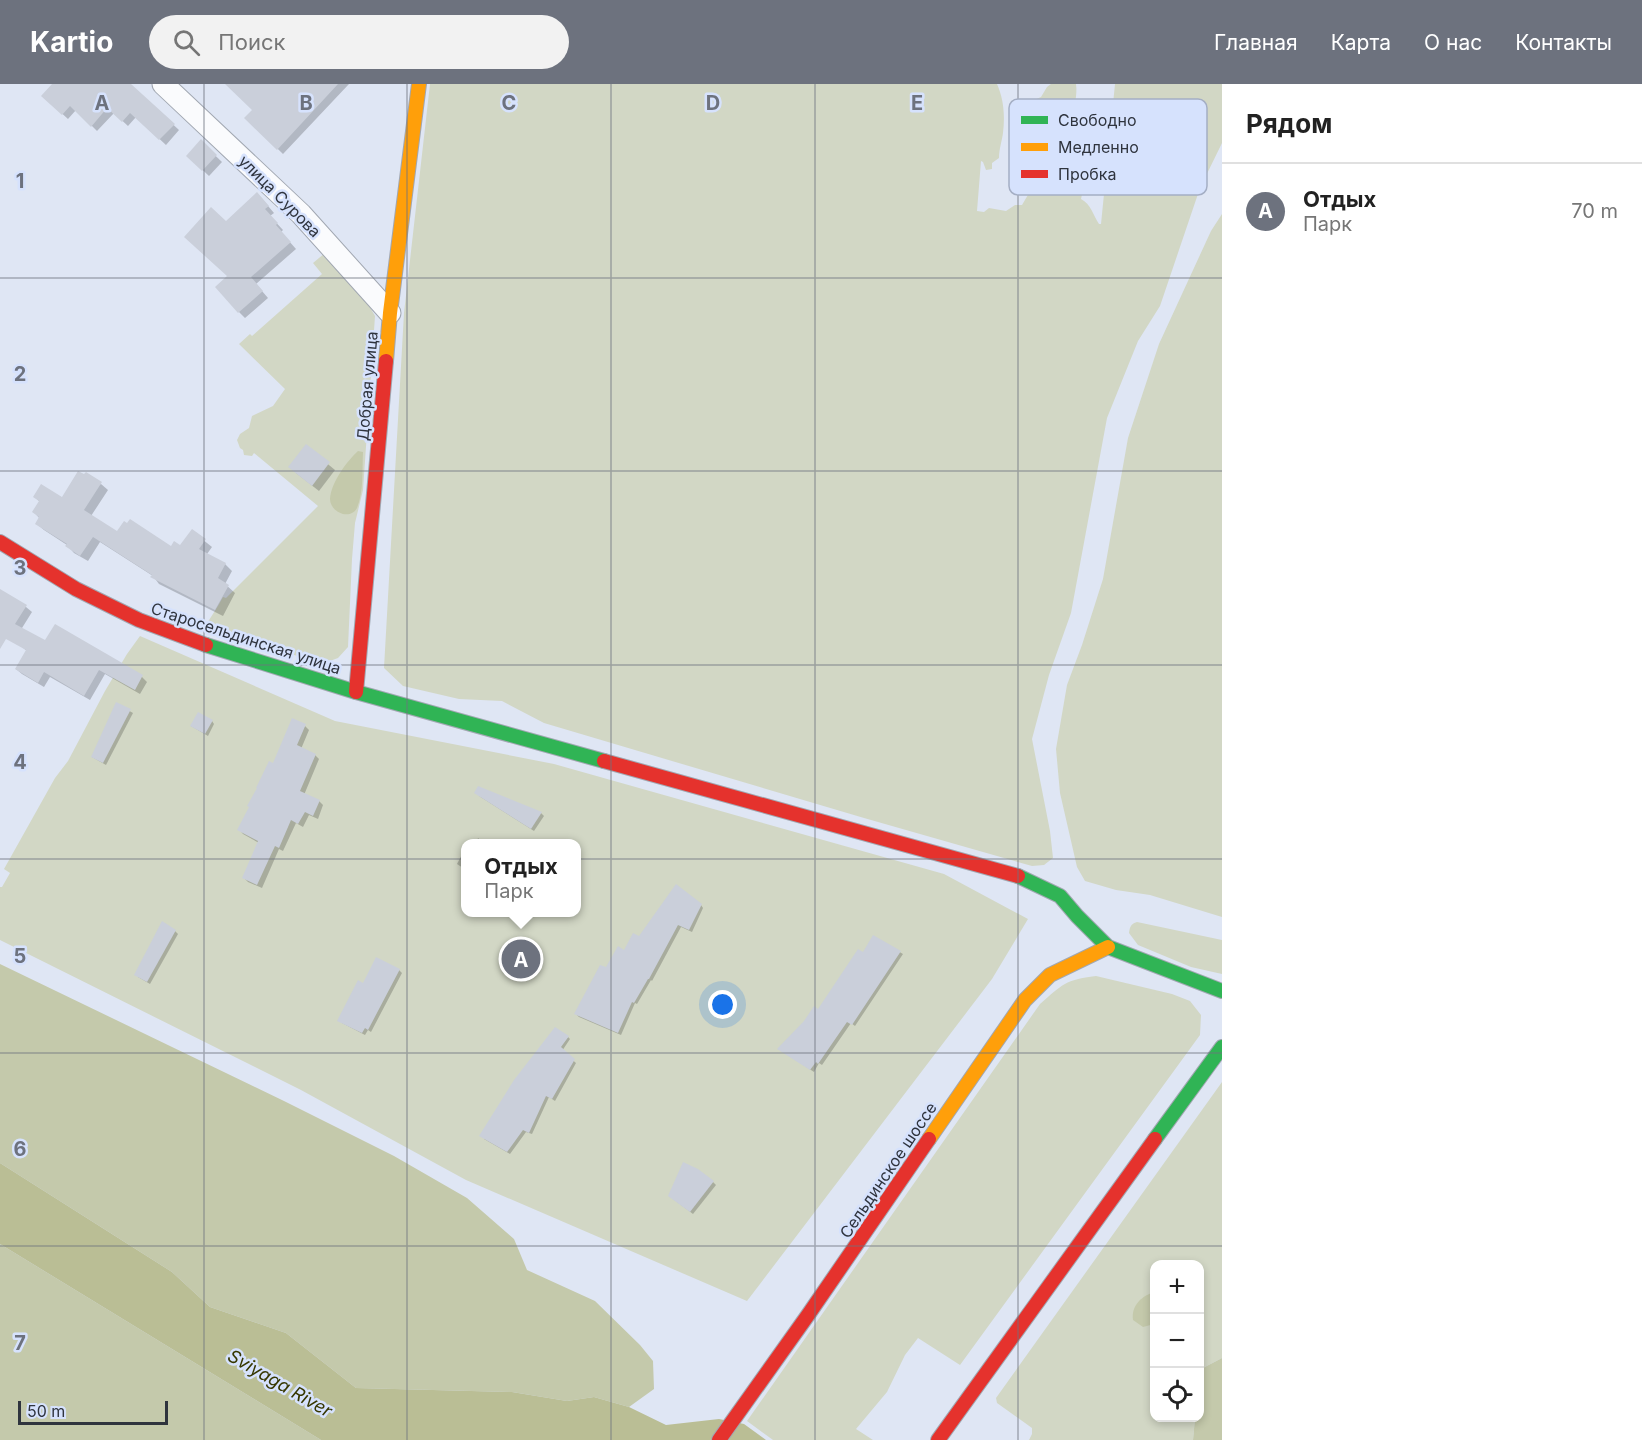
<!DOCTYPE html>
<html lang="ru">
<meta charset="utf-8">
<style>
:root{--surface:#fff;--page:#f2f2f2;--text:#222;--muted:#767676;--line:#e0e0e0;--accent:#6d727e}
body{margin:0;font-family:Inter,sans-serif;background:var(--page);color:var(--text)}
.controls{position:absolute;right:18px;bottom:18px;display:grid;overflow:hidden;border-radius:12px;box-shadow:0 3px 9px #0003}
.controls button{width:54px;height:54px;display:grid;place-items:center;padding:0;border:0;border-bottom:2px solid var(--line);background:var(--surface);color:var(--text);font:30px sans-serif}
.scale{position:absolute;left:18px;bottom:15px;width:150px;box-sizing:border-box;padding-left:6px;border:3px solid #2f343e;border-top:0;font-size:16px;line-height:21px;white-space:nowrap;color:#2f343e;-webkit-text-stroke:4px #d6e2fd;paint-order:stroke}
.you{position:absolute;left:723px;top:921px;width:21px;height:21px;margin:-15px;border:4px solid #fff;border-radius:50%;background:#1a73e8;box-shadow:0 0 0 9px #1a73e833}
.badge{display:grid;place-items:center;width:39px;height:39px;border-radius:50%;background:var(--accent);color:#fff;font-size:20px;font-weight:700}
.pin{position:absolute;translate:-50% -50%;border:3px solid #fff;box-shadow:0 2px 6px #0006}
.popup{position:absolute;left:461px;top:755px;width:120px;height:78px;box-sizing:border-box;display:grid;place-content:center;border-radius:12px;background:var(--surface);filter:drop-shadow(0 2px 4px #0005);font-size:20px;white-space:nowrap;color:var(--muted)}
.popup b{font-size:22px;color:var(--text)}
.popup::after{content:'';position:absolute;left:50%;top:100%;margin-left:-12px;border:12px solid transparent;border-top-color:var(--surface)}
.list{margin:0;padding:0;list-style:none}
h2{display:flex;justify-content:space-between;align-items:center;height:78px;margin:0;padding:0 24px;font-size:26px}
h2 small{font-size:20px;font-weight:400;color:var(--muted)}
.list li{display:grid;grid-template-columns:39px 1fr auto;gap:18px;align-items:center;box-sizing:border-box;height:96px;padding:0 24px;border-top:2px solid var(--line)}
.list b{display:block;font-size:22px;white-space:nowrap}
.list p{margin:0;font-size:20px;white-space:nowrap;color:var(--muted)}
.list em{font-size:20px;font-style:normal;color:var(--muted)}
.icon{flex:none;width:33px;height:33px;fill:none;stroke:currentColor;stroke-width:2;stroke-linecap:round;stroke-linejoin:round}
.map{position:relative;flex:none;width:1222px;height:1356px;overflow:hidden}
header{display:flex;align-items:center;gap:36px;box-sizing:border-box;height:84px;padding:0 30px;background:var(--accent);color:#fff}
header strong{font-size:28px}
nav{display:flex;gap:33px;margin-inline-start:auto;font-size:21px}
.search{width:420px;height:54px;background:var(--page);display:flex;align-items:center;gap:15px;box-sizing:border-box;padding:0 21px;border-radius:33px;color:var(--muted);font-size:22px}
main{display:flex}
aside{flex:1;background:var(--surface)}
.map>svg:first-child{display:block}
.green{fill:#d2d7c5;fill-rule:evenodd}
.forest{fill:#c4c9ab}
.water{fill:#babe95}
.shadow{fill:#0003}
.building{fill:#cacfda}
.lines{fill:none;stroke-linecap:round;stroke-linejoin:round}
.street-casing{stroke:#a1a7b1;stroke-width:23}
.fast-casing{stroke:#a1a7b1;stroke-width:16}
.slow-casing{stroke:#a1a7b1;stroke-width:16}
.jam-casing{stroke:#a1a7b1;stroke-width:16}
.street{stroke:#fafbfd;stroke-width:21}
.fast{stroke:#30b455;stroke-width:14}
.slow{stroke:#ff9f0a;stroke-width:14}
.jam{stroke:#e5322d;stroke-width:14}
.grid{fill:none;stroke:#6d727e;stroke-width:1.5;stroke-opacity:0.55}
.labels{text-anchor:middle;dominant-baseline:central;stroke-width:5;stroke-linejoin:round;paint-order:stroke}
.street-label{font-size:16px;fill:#2f343e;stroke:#d6e2fd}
.water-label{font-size:18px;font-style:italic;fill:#363701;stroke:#d6e2fd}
.key{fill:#d6e2fd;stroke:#a4aec4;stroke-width:1.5}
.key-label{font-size:16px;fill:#2f343e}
.grid-label{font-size:20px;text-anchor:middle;font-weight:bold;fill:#6d727e;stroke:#d6e2fd;stroke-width:5;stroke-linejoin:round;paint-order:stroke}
</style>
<header>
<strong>Kartio</strong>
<div class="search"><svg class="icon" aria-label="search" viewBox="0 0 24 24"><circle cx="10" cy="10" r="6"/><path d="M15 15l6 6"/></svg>Поиск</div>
<nav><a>Главная</a><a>Карта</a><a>О нас</a><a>Контакты</a></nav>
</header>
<main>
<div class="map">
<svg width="1222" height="1356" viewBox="0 0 1222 1356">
<rect width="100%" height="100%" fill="#dfe6f4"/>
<g class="green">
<path d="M430,0H997C1004,16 1005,32 1003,49C1002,57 999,65 999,74L992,79V85L986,86L983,78L981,77L977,127L984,128L989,124L1006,127L1015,121H1022L1032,104L1040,97L1047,100L1054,99L1065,81L1083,106L1081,115C1091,120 1093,131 1099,140H1101L1115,0H1222V59L1200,104L1160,222L1138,257L1107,334L1071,529L1049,591L1032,655L1050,747L1053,774L1044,781L1032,782L864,734L544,639L502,617L459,615L403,602L384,584L404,229Z"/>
<path d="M1051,0H1076C1078,13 1072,24 1076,38L1083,39L1091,37L1097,31L1102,33L1105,41L1103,57L1093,49L1085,48L1073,49L1062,55L1058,65L1054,63L1046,49L1036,51L1026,41L1032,32V17L1041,13L1047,3Z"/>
<polygon points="1222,130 1222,833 1150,811 1116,806 1085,797 1077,783 1060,709 1056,665 1067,601 1082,561 1103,495 1128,354 1159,260 1211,147"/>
<path d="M325,169L367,218L375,232L363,406L355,439L352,475L348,563L338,574L327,578H322L262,563L204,544C211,533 217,524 223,513L226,514L318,422L254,369L252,372L244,371L243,366L240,364L237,356L240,350L249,344L252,332L273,322L285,305L239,260L250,250L252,252L322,190L313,179Z"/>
<path d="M140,552L335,637L554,680L944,790L1028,835L992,895L747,1217L466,1096L301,1006L0,856V803H2L10,789L4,785L55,694L68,677L105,607L127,570ZM466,760H576V828H466Z"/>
<path d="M1137,838L1222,856V890L1191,883L1138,861L1129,849C1130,842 1131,840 1137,838Z"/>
<path d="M1096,892L1172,910L1190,917L1201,931L1200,951L960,1281L918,1254L905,1271L887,1308L856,1345L873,1356H773L747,1337L1040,920C1063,900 1065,896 1096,892Z"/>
<polygon points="1222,998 1222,1274 1201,1285 1200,1295 1200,1180 1154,1180 1154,1334 1195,1334 1193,1356 1029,1356 1032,1350 1032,1344 997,1319 996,1314"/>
</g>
<g class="forest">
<path d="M358,367L363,368C362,386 364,407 357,424C350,437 330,428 330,415C331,399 346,378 358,367Z"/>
<polygon points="0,880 284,1017 394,1072 467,1114 514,1155 527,1186 595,1217 640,1261 653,1277 654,1305 629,1323 594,1313 567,1317 512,1308 356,1304 286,1249 210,1223 172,1188 0,1079"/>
<polygon points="0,1160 321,1356 0,1356"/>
<path d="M1152,1209L1154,1210V1240L1143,1243L1133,1236C1131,1223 1140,1213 1152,1209Z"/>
<polygon points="1222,1274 1222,1356 1193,1356 1195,1334 1200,1334 1201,1285"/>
</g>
<polygon class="water" points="0,1079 172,1188 210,1223 286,1249 356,1304 512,1308 567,1317 594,1313 629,1323 666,1341 719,1335 744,1340 766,1356 321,1356 0,1160"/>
<g class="shadow">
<polygon points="54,0 129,0 179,46 166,61 136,33 128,42 114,29 97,47 76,26 68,35 43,12"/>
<polygon points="227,0 349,0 283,70 246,34 254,26"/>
<polygon points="201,58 222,78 209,92 188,72"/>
<polygon points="263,116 274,129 270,132 283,146 281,148 296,165 256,200 268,214 245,234 239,228 229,192 226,139"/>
<polygon points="306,362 335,386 319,407 296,389"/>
<polygon points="101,400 108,406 91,432 118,449 172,464 181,463 192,447 212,463 207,470 225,480 232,487 225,500 235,509 223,532 159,500 153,492 100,458 88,477 74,469 67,461 44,446 37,440 40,435 34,428 40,418 35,413 62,415"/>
<polygon points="0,506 26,523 32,528 17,552 0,542"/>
<polygon points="46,558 142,593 147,598 140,610 105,590 90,616 50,593 44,603 22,590 16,585 27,567 17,559"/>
<polygon points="117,620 133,629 106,681 92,673"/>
<polygon points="212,637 214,640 208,652 191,642"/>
<polygon points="305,642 309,646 301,665 315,671 319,675 304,711 319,717 323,721 318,735 309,731 303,743 296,739 283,767 279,765 262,804 248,798 244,794 259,759 243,750 239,745 274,681"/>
<polygon points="479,712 541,729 544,732 534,747"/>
<polygon points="478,754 485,760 476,760"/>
<polygon points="466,763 466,786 457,780"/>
<polygon points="701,821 703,824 692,848 681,843 652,897 651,896 637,920 635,919 621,951 579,933 576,930 625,868 639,854"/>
<polygon points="175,847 178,850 150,900 138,893"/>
<polygon points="873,853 903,870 855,942 851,939 822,981 819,979 814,988 782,967 819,927 863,870"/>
<polygon points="399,886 402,889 371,948 368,946 365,951 342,939 364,901"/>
<polygon points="568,953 570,955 562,967 576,979 555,1017 549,1013 532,1050 526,1048 510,1070 484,1055"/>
<polygon points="713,1098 716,1101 693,1130 672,1114"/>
</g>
<g class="building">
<polygon points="52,0 131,0 175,40 159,56 130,29 122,38 107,24 91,43 70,22 62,31 41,12"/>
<polygon points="225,0 338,0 277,66 244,34 252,26"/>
<polygon points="201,55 217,71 202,87 186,72"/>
<polygon points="257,108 269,122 265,125 278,139 276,141 291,158 251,193 263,207 238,229 215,203 227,192 184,153 211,123 226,137"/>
<polygon points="306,360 330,378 312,402 288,383"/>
<polygon points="78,387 84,390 86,388 102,398 84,426 117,447 124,437 127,439 130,435 171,462 174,457 180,461 192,445 206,455 199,465 226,479 218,494 229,501 215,526 150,493 152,491 93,453 80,472 65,462 67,460 35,440 39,433 32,428 39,417 33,413 41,400 62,413"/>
<polygon points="0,505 27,521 15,540 45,556 55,540 143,591 135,606 99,586 84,612 44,588 38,599 15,585 26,566 6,555 0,565"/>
<polygon points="116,618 131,625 103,679 91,673"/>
<polygon points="198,628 213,636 205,650 190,642"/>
<polygon points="292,634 306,640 297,661 316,670 300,707 320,716 313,732 305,728 298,740 291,736 279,764 275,762 257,801 242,794 258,757 237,746 249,723 247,722 257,704 256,704 269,677 273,679"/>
<polygon points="478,702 542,728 531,745 474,709"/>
<polygon points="676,800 702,820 689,846 678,841 649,895 648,895 634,919 632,918 618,949 574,930 600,881 606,883 618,862 624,866 633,849 639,852"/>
<polygon points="162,837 176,846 147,898 134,891"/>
<polygon points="873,851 901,867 852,941 847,938 818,980 816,978 810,986 777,965 804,937 814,922 818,925 858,865 863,868"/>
<polygon points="376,873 400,885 368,946 365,944 362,949 337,937 358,896 363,899"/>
<polygon points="555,943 569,952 561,963 575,975 552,1015 546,1012 529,1049 523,1046 507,1068 479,1052 514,996"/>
<polygon points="683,1078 698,1085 714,1097 690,1128 668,1112"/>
</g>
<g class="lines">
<g class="street-casing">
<polyline id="street" points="163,0 301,130 390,229"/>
</g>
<g class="fast-casing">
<g id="fast">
<polyline points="206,561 356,608 604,677"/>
<polyline points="1018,792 1060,812 1077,832 1108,863 1222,907"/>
<polyline points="1155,1055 1222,963"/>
</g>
</g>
<g class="slow-casing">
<g id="slow">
<polyline points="386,277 390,229 419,0"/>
<polyline points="929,1055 1025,916 1050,891 1108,863"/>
</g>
</g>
<g class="jam-casing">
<g id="jam">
<polyline points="0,458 76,505 139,536 206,561"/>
<polyline points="356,608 386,277"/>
<polyline points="604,677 1018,792"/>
<polyline points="719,1356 808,1231 929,1055"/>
<polyline points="938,1356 1155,1055"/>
</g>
</g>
<use href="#street" class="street"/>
<use href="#fast" class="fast"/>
<use href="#slow" class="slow"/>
<use href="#jam" class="jam"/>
</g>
<path class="grid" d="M204,0V1356M407,0V1356M611,0V1356M815,0V1356M1018,0V1356M0,194H1222M0,387H1222M0,581H1222M0,775H1222M0,969H1222M0,1162H1222"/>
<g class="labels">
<g class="street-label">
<text transform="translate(280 112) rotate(45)">улица Сурова</text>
<text transform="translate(367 302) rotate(-85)">Добрая улица</text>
<text transform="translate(246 554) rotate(18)">Старосельдинская улица</text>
<text transform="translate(888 1086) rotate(-56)">Сельдинское шоссе</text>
</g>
<g class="water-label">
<text transform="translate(280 1299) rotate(30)">Sviyaga River</text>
</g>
</g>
<rect x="1009" y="15" width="198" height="96" rx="9" class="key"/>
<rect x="1021" y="32" width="27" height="8" fill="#30b455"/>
<rect x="1021" y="59" width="27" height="8" fill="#ff9f0a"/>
<rect x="1021" y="86" width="27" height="8" fill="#e5322d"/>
<g class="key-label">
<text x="1058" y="42">Свободно</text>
<text x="1058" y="69">Медленно</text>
<text x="1058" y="96">Пробка</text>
</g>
<g class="grid-label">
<text x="102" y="26">A</text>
<text x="306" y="26">B</text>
<text x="509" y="26">C</text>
<text x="713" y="26">D</text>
<text x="917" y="26">E</text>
<text x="20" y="104">1</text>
<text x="20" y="297">2</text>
<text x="20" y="491">3</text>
<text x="20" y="685">4</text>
<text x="20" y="879">5</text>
<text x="20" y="1072">6</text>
<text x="20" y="1266">7</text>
</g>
</svg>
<div class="controls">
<button>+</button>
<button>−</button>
<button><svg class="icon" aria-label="locate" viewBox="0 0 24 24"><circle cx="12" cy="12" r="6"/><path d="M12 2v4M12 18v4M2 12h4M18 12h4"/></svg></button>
</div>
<div class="scale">50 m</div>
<div class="you"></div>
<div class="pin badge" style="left:521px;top:875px">A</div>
<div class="popup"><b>Отдых</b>Парк</div>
</div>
<aside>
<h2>Рядом<small></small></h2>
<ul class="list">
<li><span class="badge">A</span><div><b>Отдых</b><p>Парк</p></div><em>70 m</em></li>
</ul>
</aside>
</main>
